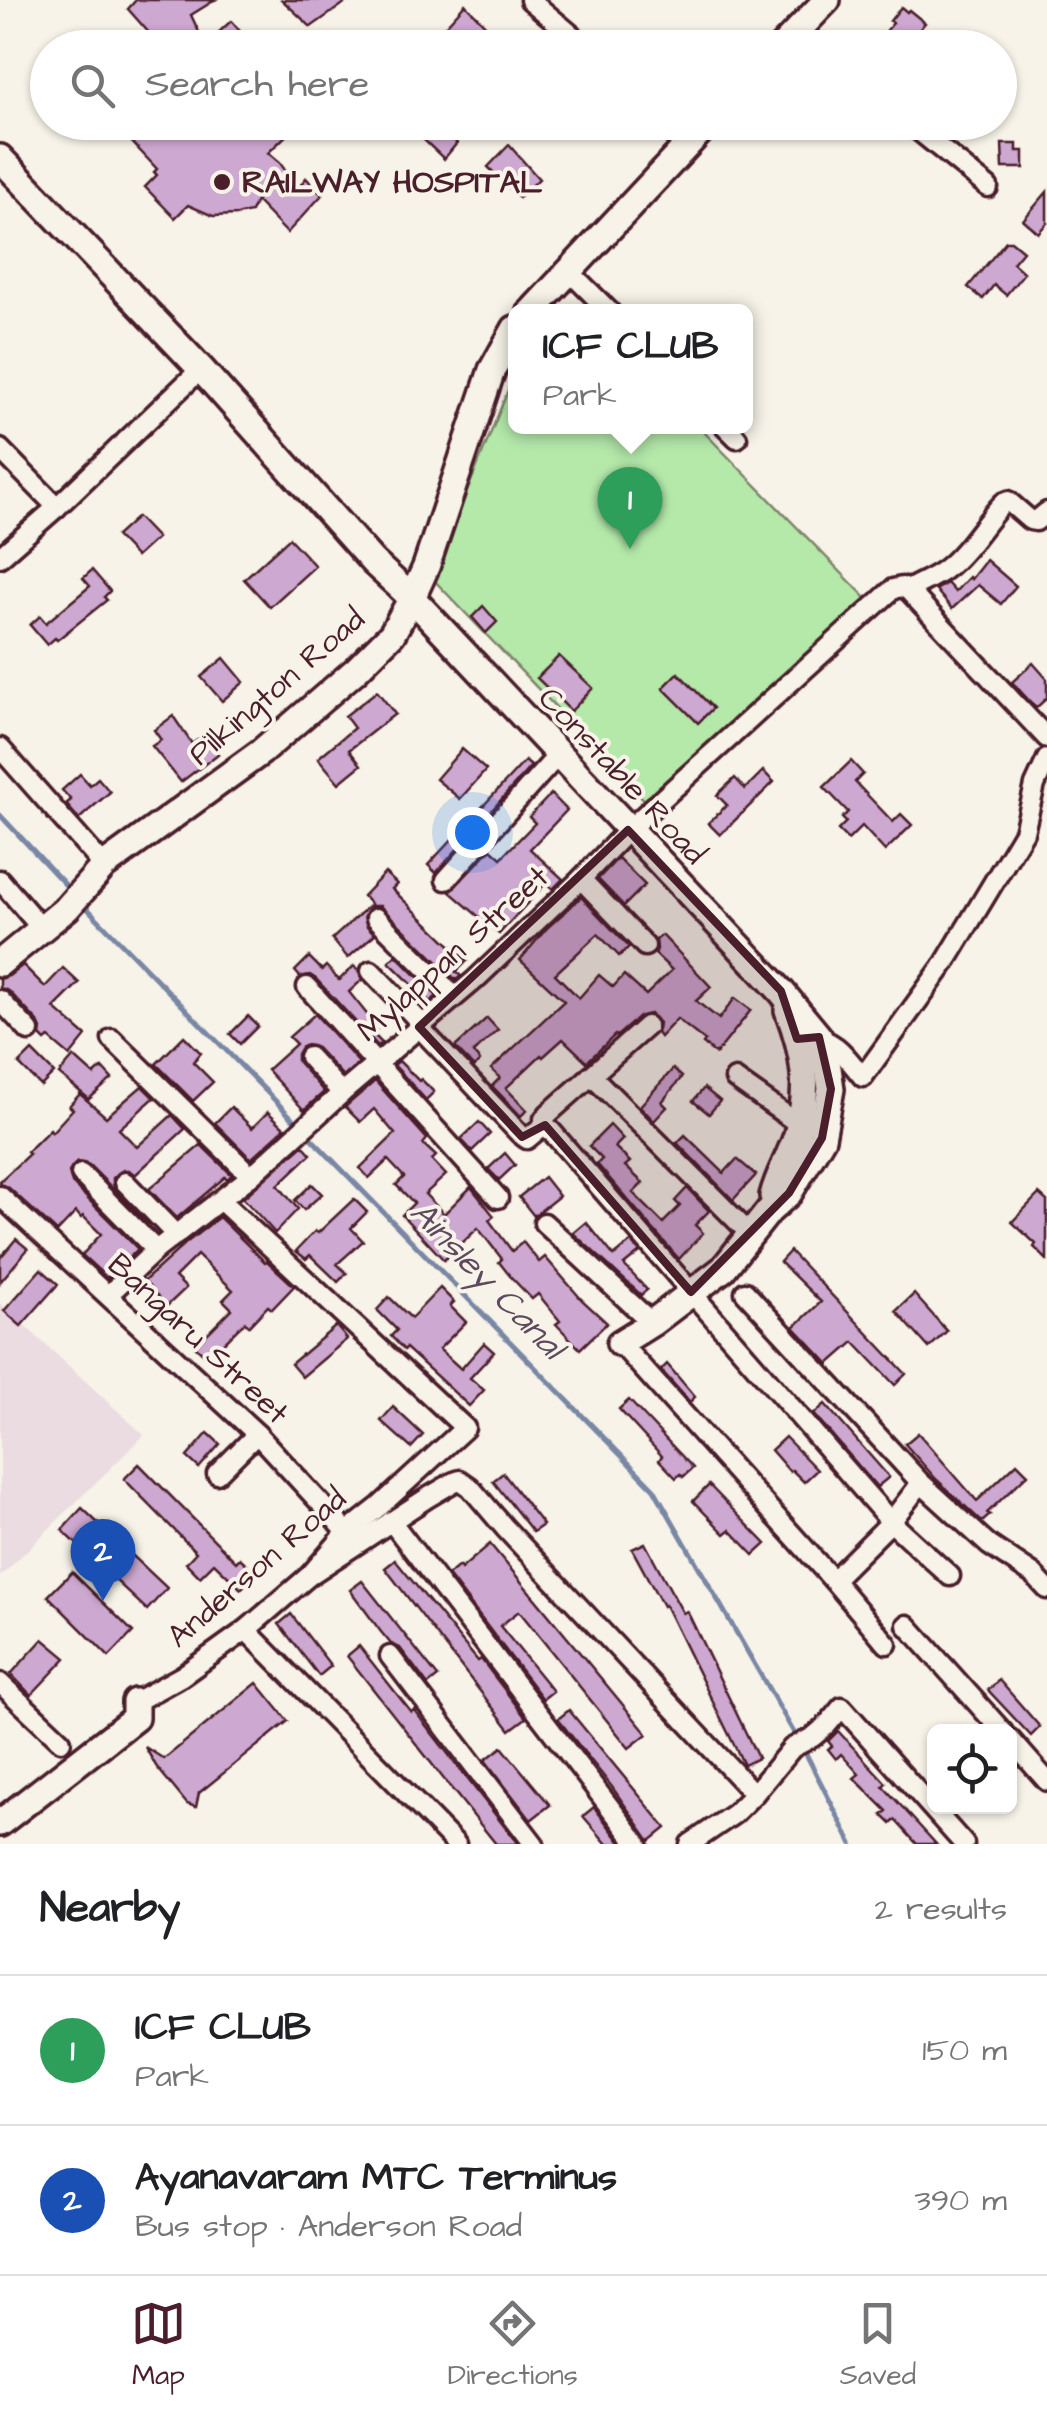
<!DOCTYPE html>
<meta charset="utf-8">
<style>
:root{--surface:#fff;--page:#f6f6f6;--text:#202124;--muted:#757577;--line:#e0e0e0;--accent:#4a1f2b}
body{margin:0;font-family:"Architects Daughter",sans-serif;background:var(--page);color:var(--text)}
.controls{position:absolute;right:30px;bottom:30px;display:grid;overflow:hidden;border-radius:15px;box-shadow:0 2px 8px #0004}
.controls button{width:90px;height:90px;display:grid;place-items:center;padding:0;border:0;border-bottom:2px solid var(--line);background:var(--surface);color:var(--text);font:50px sans-serif}
.you{position:absolute;left:472px;top:832px;width:35px;height:35px;margin:-25px;border:8px solid #fff;border-radius:50%;background:#1a73e8;box-shadow:0 0 0 15px #1a73e833}
.badge{display:grid;place-items:center;width:65px;height:65px;border-radius:50%;background:var(--accent);color:#fff;font-size:32px;font-weight:700}
.pin{position:absolute;translate:-50% -82px;filter:drop-shadow(0 2px 5px #0008)}
.pin::after{content:'';position:absolute;top:52px;width:35px;height:30px;background:inherit;clip-path:polygon(0 0,100% 0,50% 100%)}
.popup{position:absolute;left:508px;top:304px;width:245px;height:130px;box-sizing:border-box;display:grid;place-content:center;border-radius:15px;background:var(--surface);filter:drop-shadow(0 2px 8px #0005);font-size:32px;white-space:nowrap;color:var(--muted)}
.popup b{font-size:38px;color:var(--text)}
.popup::after{content:'';position:absolute;left:50%;top:100%;margin-left:-20px;border:20px solid transparent;border-top-color:var(--surface)}
.list{margin:0;padding:0;list-style:none}
h2{display:flex;justify-content:space-between;align-items:center;height:130px;margin:0;padding:0 40px;font-size:42px}
h2 small{font-size:32px;font-weight:400;color:var(--muted)}
.list li{display:grid;grid-template-columns:65px 1fr auto;gap:30px;align-items:center;box-sizing:border-box;height:150px;padding:0 40px;border-top:2px solid var(--line)}
.list b{display:block;font-size:38px;white-space:nowrap}
.list p{margin:0;font-size:32px;white-space:nowrap;color:var(--muted)}
.list em{font-size:32px;font-style:normal;color:var(--muted)}
.icon{flex:none;width:55px;height:55px;fill:none;stroke:currentColor;stroke-width:2;stroke-linecap:round;stroke-linejoin:round}
.map{position:relative;flex:none;width:1047px;height:1844px;overflow:hidden}
.search{position:absolute;background:var(--surface);box-shadow:0 2px 8px #0004;left:30px;right:30px;top:30px;height:110px;display:flex;align-items:center;gap:25px;box-sizing:border-box;padding:0 35px;border-radius:55px;color:var(--muted);font-size:38px}
.sheet{height:430px;background:var(--surface)}
nav{display:flex;justify-content:space-around;align-items:center;box-sizing:border-box;height:140px;border-top:2px solid var(--line);background:var(--surface);font-size:28px;color:var(--muted)}
nav a{display:grid;justify-items:center;gap:5px}
nav .on{color:var(--accent)}
.map>svg:first-child{display:block}
.built{fill:#eadce1}
.green{fill:#b4e9aa;stroke:#7f846a;stroke-width:2.5}
.lines{fill:none;stroke-linecap:round;stroke-linejoin:round}
.stream{stroke:#7987a5;stroke-width:5}
.building{fill:#cda8d0;stroke:#4a1f2b;stroke-width:2.5}
.street-casing{stroke:#4a1f2b;stroke-width:25}
.secondary-casing{stroke:#4a1f2b;stroke-width:32}
.street{stroke:#f7f3e8;stroke-width:18}
.secondary{stroke:#f7f3e8;stroke-width:25}
.marked{fill:#4a1f2b;fill-opacity:0.2;stroke:#4a1f2b;stroke-width:8;stroke-linejoin:round}
.poi-dot{fill:#4a1f2b;stroke:#f7f3e8;stroke-width:4}
.labels{text-anchor:middle;dominant-baseline:central;stroke-width:8;stroke-linejoin:round;paint-order:stroke}
.poi-label{font-size:32px;font-weight:bold;fill:#4a1f2b;stroke:#f7f3e8;text-anchor:start}
.street-label{font-size:32px;fill:#4a1f2b;stroke:#f7f3e8}
.water-label{font-size:35px;font-style:italic;fill:#5e4a5e;stroke:#f7f3e8}
</style>
<div class="map">
<svg width="1047" height="1844" viewBox="0 0 1047 1844">
<rect width="100%" height="100%" fill="#f7f3e8"/>
<filter id="ink" filterUnits="userSpaceOnUse"><feTurbulence type="fractalNoise" baseFrequency=".01" numOctaves="2"/><feDisplacementMap in="SourceGraphic" scale="20" xChannelSelector="R" yChannelSelector="G"/><feConvolveMatrix kernelMatrix="1 2 1 2 8 2 1 2 1" color-interpolation-filters="sRGB"/></filter>
<g filter="url(#ink)">
<polygon class="built" points="0,1303 144,1435 0,1577"/>
<polygon class="green" points="515,373 515,426 699,427 868,600 655,811 432,578"/>
<g class="lines">
<g class="stream">
<polyline points="0,815 73,893"/>
<polyline points="84,905 300,1126"/>
<polyline points="307,1134 654,1489 797,1738"/>
<polyline points="803,1748 852,1844"/>
</g>
</g>
<g class="building">
<polygon points="136,0 215,0 191,15 205,45 231,21 255,48 171,48 158,43 128,9"/>
<polygon points="282,0 349,0 311,27"/>
<polygon points="465,4 490,30 469,48 433,48 442,41 437,35"/>
<polygon points="901,7 907,12 909,10 925,23 912,38 914,40 908,48 872,48 893,23 890,21"/>
<polygon points="113,122 186,122 180,129 251,126 248,122 300,122 268,153 280,163 298,188 306,178 322,195 287,233 256,201 251,212 237,215 213,216 188,205 175,218 145,187 157,175 154,172 157,169"/>
<polygon points="405,122 436,122 457,143 444,159"/>
<polygon points="1002,144 1017,144 1017,151 1024,151 1024,168 1003,168"/>
<polygon points="509,145 539,179 519,198 488,167"/>
<polygon points="1047,192 1047,223 1038,233 1023,220"/>
<polygon points="1006,241 1011,241 1023,251 1013,263 1024,273 1006,295 994,285 983,299 968,287"/>
<polygon points="137,517 157,538 136,557 116,536"/>
<polygon points="289,538 315,566 270,607 244,579"/>
<polygon points="986,560 1016,586 1001,604 978,585 952,609 936,590 947,583 955,592 969,577 971,579"/>
<polygon points="92,570 110,591 104,597 107,600 57,640 55,638 47,645 30,625 40,616 46,623 90,586 83,578"/>
<polygon points="483,606 497,622 486,633 472,617"/>
<polygon points="559,656 593,688 571,711 537,678"/>
<polygon points="224,658 244,682 222,701 201,677"/>
<polygon points="1033,663 1047,679 1047,698 1036,708 1012,682"/>
<polygon points="678,673 713,708 698,723 663,688"/>
<polygon points="377,691 395,714 349,750 361,765 339,783 318,758 354,728 345,716"/>
<polygon points="173,716 192,744 204,735 218,754 181,782 152,746 161,740 154,730"/>
<polygon points="462,749 486,770 460,799 436,779"/>
<polygon points="525,761 531,766 436,873 428,865"/>
<polygon points="851,761 863,774 855,782 893,822 901,814 912,825 885,851 862,826 848,840 838,830 846,822 842,818 848,812 824,787"/>
<polygon points="763,771 774,782 720,835 708,823 727,805 717,795 735,778 745,789"/>
<polygon points="80,774 90,785 98,778 110,792 79,819 66,804 71,800 62,790"/>
<polygon points="551,794 567,810 530,849 563,879 553,889 546,883 499,934 450,892 491,849 501,858 535,823 529,817"/>
<polygon points="618,858 645,885 624,906 598,879"/>
<polygon points="385,873 397,884 392,889 467,961 456,972 461,976 456,980 380,906 372,906 364,916 367,926 375,934 348,958 332,939 371,904 363,896"/>
<polygon points="581,897 629,947 619,956 598,934 555,974 579,998 599,975 613,987 624,975 646,995 672,970 655,954 657,949 656,940 662,935 711,987 696,1001 719,1019 735,998 751,1010 716,1054 703,1044 705,1041 677,1019 660,1037 657,1033 659,1023 650,1014 639,1017 617,1036 615,1035 587,1062 563,1039 543,1057 541,1055 506,1088 527,1110 521,1116 492,1086 500,1078 491,1069 564,1001 520,960 547,928"/>
<polygon points="396,955 437,996 430,1002 389,962"/>
<polygon points="309,957 322,970 326,966 339,980 354,966 359,971 362,980 349,992 378,1028 372,1033 382,1043 378,1046 316,979 310,975 300,977 295,971"/>
<polygon points="23,965 45,987 63,968 79,983 54,1008 86,1036 70,1056 49,1038 45,1041 40,1036 41,1029 38,1022 9,991 0,988 0,979 9,976"/>
<polygon points="315,1014 359,1063 343,1076 317,1048 307,1045 301,1047 297,1054 297,1061 324,1092 304,1110 267,1070 296,1044 289,1037"/>
<polygon points="248,1016 258,1026 240,1044 230,1034"/>
<polygon points="487,1018 498,1030 473,1053 480,1061 474,1067 455,1047"/>
<polygon points="184,1036 201,1053 193,1062 213,1082 193,1101 156,1064"/>
<polygon points="32,1051 54,1073 41,1086 19,1064"/>
<polygon points="74,1057 94,1075 102,1068 112,1079 89,1099 59,1074"/>
<polygon points="399,1061 419,1081 421,1079 434,1092 426,1100 394,1065"/>
<polygon points="673,1069 682,1077 662,1102 667,1107 654,1121 640,1106"/>
<polygon points="375,1081 427,1139 423,1144 436,1156 432,1160 446,1175 425,1194 444,1214 471,1187 494,1216 489,1220 512,1251 523,1242 539,1262 545,1257 582,1300 607,1323 580,1349 556,1324 560,1321 538,1294 532,1299 510,1276 499,1262 502,1259 478,1228 444,1260 402,1215 414,1203 396,1185 404,1177 388,1160 369,1178 360,1168 395,1134 374,1109 360,1122 345,1107"/>
<polygon points="142,1086 154,1098 119,1129 137,1147 172,1115 185,1129 135,1175 129,1170 123,1170 113,1178 113,1184 116,1191 149,1225 89,1165 77,1162 69,1172 72,1183 138,1249 125,1262 124,1260 107,1278 82,1255 101,1234 83,1216 81,1218 76,1212 57,1232 8,1187 0,1184 0,1181 29,1154 27,1152 50,1129 52,1132 73,1109 69,1106 80,1094 106,1117"/>
<polygon points="704,1088 720,1101 709,1114 693,1101"/>
<polygon points="231,1107 252,1128 268,1112 285,1128 251,1159 215,1123"/>
<polygon points="479,1122 490,1134 472,1151 461,1139"/>
<polygon points="610,1125 623,1139 615,1147 630,1162 625,1166 643,1183 633,1193 663,1223 680,1206 675,1201 687,1188 709,1211 695,1225 703,1233 679,1259 597,1164 602,1159 589,1146"/>
<polygon points="685,1135 724,1173 737,1159 756,1175 733,1200 677,1143"/>
<polygon points="201,1145 232,1175 227,1179 225,1177 177,1218 149,1189"/>
<polygon points="303,1145 311,1154 278,1185 298,1209 275,1233 243,1198"/>
<polygon points="505,1153 515,1165 499,1180 488,1169"/>
<polygon points="544,1177 559,1196 534,1216 519,1197"/>
<polygon points="312,1184 322,1194 304,1210 295,1200"/>
<polygon points="1039,1194 1047,1201 1047,1260 1034,1247 1036,1244 1012,1222"/>
<polygon points="354,1199 367,1212 351,1228 363,1241 337,1264 347,1273 338,1282 310,1255 306,1259 296,1251 315,1231 318,1233"/>
<polygon points="219,1217 265,1262 267,1261 294,1286 272,1309 268,1306 249,1326 245,1322 208,1358 195,1346 232,1309 223,1300 233,1290 197,1255 175,1277 186,1288 167,1306 144,1281 186,1243"/>
<polygon points="586,1222 614,1256 631,1242 640,1252 624,1265 647,1290 641,1295 573,1233"/>
<polygon points="16,1239 28,1249 0,1282 0,1258"/>
<polygon points="790,1251 906,1374 895,1385 854,1342 829,1364 794,1327 821,1302 780,1262"/>
<polygon points="41,1269 58,1284 21,1326 4,1311"/>
<polygon points="440,1288 454,1302 450,1306 466,1322 439,1349 461,1369 484,1343 494,1352 470,1378 484,1390 469,1406 406,1348 404,1350 391,1336 397,1330 377,1310 389,1297 411,1318"/>
<polygon points="914,1294 947,1331 929,1348 896,1311"/>
<polygon points="336,1326 347,1339 302,1377 291,1364"/>
<polygon points="667,1364 695,1397 690,1402 661,1370"/>
<polygon points="629,1400 693,1468 683,1477 680,1474 676,1478 659,1460 662,1456 619,1409"/>
<polygon points="825,1404 889,1477 877,1487 814,1414"/>
<polygon points="393,1407 423,1435 411,1448 381,1421"/>
<polygon points="208,1433 220,1444 199,1468 187,1457"/>
<polygon points="918,1433 977,1501 1017,1463 1028,1474 987,1513 990,1515 982,1522 936,1479 905,1444"/>
<polygon points="785,1437 817,1470 804,1482 792,1470 790,1472 771,1450"/>
<polygon points="139,1464 236,1562 240,1558 256,1573 241,1589 214,1563 200,1577 186,1563 196,1552 124,1479"/>
<polygon points="503,1473 543,1525 533,1532 493,1481"/>
<polygon points="709,1485 766,1544 754,1555 730,1530 725,1534 693,1501"/>
<polygon points="82,1508 167,1588 147,1610 62,1530"/>
<polygon points="645,1543 683,1613 687,1611 758,1758 744,1765 665,1605 663,1606 632,1549"/>
<polygon points="490,1544 647,1734 629,1748 519,1611 500,1626 553,1691 543,1699 448,1575 459,1566 461,1569"/>
<polygon points="395,1560 478,1661 481,1659 526,1718 510,1730 385,1568"/>
<polygon points="72,1572 133,1632 109,1657 48,1596"/>
<polygon points="362,1581 438,1677 428,1685 400,1648 391,1644 381,1632 350,1590"/>
<polygon points="291,1614 331,1666 319,1676 279,1624"/>
<polygon points="43,1639 66,1658 31,1695 11,1674"/>
<polygon points="359,1646 411,1712 414,1710 518,1844 496,1844 443,1778 347,1656"/>
<polygon points="999,1680 1040,1727 1031,1736 988,1690"/>
<polygon points="257,1683 288,1721 199,1793 196,1807 187,1804 156,1766 145,1747 164,1759"/>
<polygon points="569,1710 666,1828 650,1841 612,1787 558,1719"/>
<polygon points="838,1731 886,1783 883,1786 936,1844 917,1844 895,1820 891,1824 882,1815 887,1811 854,1778 859,1774 841,1754 836,1759 828,1749 832,1746 828,1741"/>
<polygon points="502,1747 550,1805 531,1820 485,1760"/>
<polygon points="594,1807 622,1844 607,1844 583,1816"/>
</g>
<g class="lines">
<g class="street-casing">
<g id="street">
<polyline points="530,0 587,48"/>
<polyline points="796,32 815,48"/>
<polyline points="659,122 686,146"/>
<polyline points="908,122 988,187"/>
<polyline points="570,272 610,312"/>
<polyline points="725,426 737,438"/>
<polyline points="0,449 57,507"/>
<polyline points="0,557 57,507 201,369"/>
<path d="M908,590C920,583 933,578 944,570C967,553 983,524 1003,503L1008,501L1030,520L1036,521L1047,512"/>
<polyline points="0,748 104,866"/>
<polyline points="581,879 645,946"/>
<polyline points="0,880 42,929"/>
<polyline points="446,880 558,755"/>
<polyline points="376,918 454,996"/>
<polyline points="371,971 422,1024"/>
<polyline points="307,987 498,1198"/>
<polyline points="0,1000 29,1031"/>
<polyline points="419,1027 520,1134 527,1139 545,1124 544,1119 549,1113 647,1026"/>
<path d="M811,1038C836,1038 848,1060 863,1077L945,963L1024,832L1035,785L1047,759"/>
<polyline points="112,1039 251,1176"/>
<polyline points="309,1057 342,1093"/>
<polyline points="591,1075 751,1235"/>
<polyline points="735,1079 800,1125"/>
<polyline points="545,1124 891,1522 950,1576"/>
<polyline points="81,1174 156,1250"/>
<polyline points="125,1182 176,1235"/>
<polyline points="0,1196 257,1434 347,1532"/>
<polyline points="544,1223 652,1323"/>
<polyline points="745,1292 921,1483 989,1545 1034,1575 1047,1589"/>
<polyline points="108,1295 156,1250 251,1176 342,1093 475,980 581,879 628,830 893,589 902,587 908,590 1047,738"/>
<polyline points="620,1343 833,1580 887,1644"/>
<polyline points="217,1474 257,1434"/>
<polyline points="391,1521 638,1844"/>
<polyline points="310,1575 427,1498 454,1482 460,1480 470,1487 505,1528 754,1794 792,1748 813,1737 827,1725 842,1707 964,1844"/>
<polyline points="833,1580 891,1522 921,1483"/>
<polyline points="907,1625 1003,1732"/>
<polyline points="246,1630 456,1844"/>
<polyline points="390,1656 534,1844"/>
<polyline points="0,1683 61,1741"/>
<polyline points="135,1702 182,1676 246,1630 310,1575 347,1532 380,1506 465,1428 221,1201"/>
<polyline points="1010,1739 1047,1781"/>
<polyline points="690,1844 734,1814 754,1794"/>
</g>
</g>
<g class="secondary-casing">
<g id="secondary">
<polyline points="781,48 827,0"/>
<polyline points="0,158 201,369 373,562 412,598 781,991 819,1037 828,1068 831,1089 822,1138 789,1193 769,1211 723,1269 652,1323 620,1343"/>
<polyline points="531,312 709,122"/>
<polyline points="0,963 67,908 104,866 261,752 356,670 392,634 412,598 426,567 492,370 515,329"/>
<path d="M773,1196C778,1176 789,1158 796,1138C811,1092 805,1054 788,1010"/>
<polyline points="0,1823 135,1718 135,1702"/>
</g>
</g>
<use href="#street" class="street"/>
<use href="#secondary" class="secondary"/>
</g>
</g>
<path class="marked" d="M628,830L781,991L797,1039L819,1037L831,1089L822,1138L789,1193L691,1292L545,1125L522,1137L419,1027Z"/>
<circle class="poi-dot" cx="222" cy="182" r="10"/>
<g class="labels">
<g class="poi-label">
<text x="242" y="182">RAILWAY HOSPITAL</text>
</g>
<g class="street-label">
<text transform="translate(277 687) rotate(-41)">Pilkington Road</text>
<text transform="translate(622 776) rotate(47)">Constable Road</text>
<text transform="translate(453 954) rotate(-42)">Mylappan Street</text>
<text transform="translate(198 1339) rotate(43)">Bangaru Street</text>
<text transform="translate(257 1568) rotate(-41)">Anderson Road</text>
</g>
<g class="water-label">
<text transform="translate(487 1280) rotate(46)">Ainsley Canal</text>
</g>
</g>
</svg>
<div class="controls">
<button><svg class="icon" aria-label="locate" viewBox="0 0 24 24"><circle cx="12" cy="12" r="6"/><path d="M12 2v4M12 18v4M2 12h4M18 12h4"/></svg></button>
</div>
<div class="you"></div>
<div class="pin badge" style="left:630px;top:549px;background:#2e9e5b">1</div>
<div class="popup"><b>ICF CLUB</b>Park</div>
<div class="pin badge" style="left:103px;top:1601px;background:#1a4fb4">2</div>
<div class="search"><svg class="icon" aria-label="search" viewBox="0 0 24 24"><circle cx="10" cy="10" r="6"/><path d="M15 15l6 6"/></svg>Search here</div>
</div>
<section class="sheet">
<h2>Nearby<small>2 results</small></h2>
<ul class="list">
<li><span class="badge" style="background:#2e9e5b">1</span><div><b>ICF CLUB</b><p>Park</p></div><em>150 m</em></li>
<li><span class="badge" style="background:#1a4fb4">2</span><div><b>Ayanavaram MTC Terminus</b><p>Bus stop · Anderson Road</p></div><em>390 m</em></li>
</ul>
</section>
<nav>
<a class="on"><svg class="icon" aria-label="map" viewBox="0 0 24 24"><path d="M3 6l6-2 6 2 6-2v14l-6 2-6-2-6 2zM9 4v14M15 6v14"/></svg>Map</a>
<a><svg class="icon" aria-label="directions" viewBox="0 0 24 24"><path d="M12 3l9 9-9 9-9-9zM9 14v-3h6M13 9l2 2-2 2"/></svg>Directions</a>
<a><svg class="icon" aria-label="saved" viewBox="0 0 24 24"><path d="M7 4h10v16l-5-4-5 4z"/></svg>Saved</a>
</nav>
